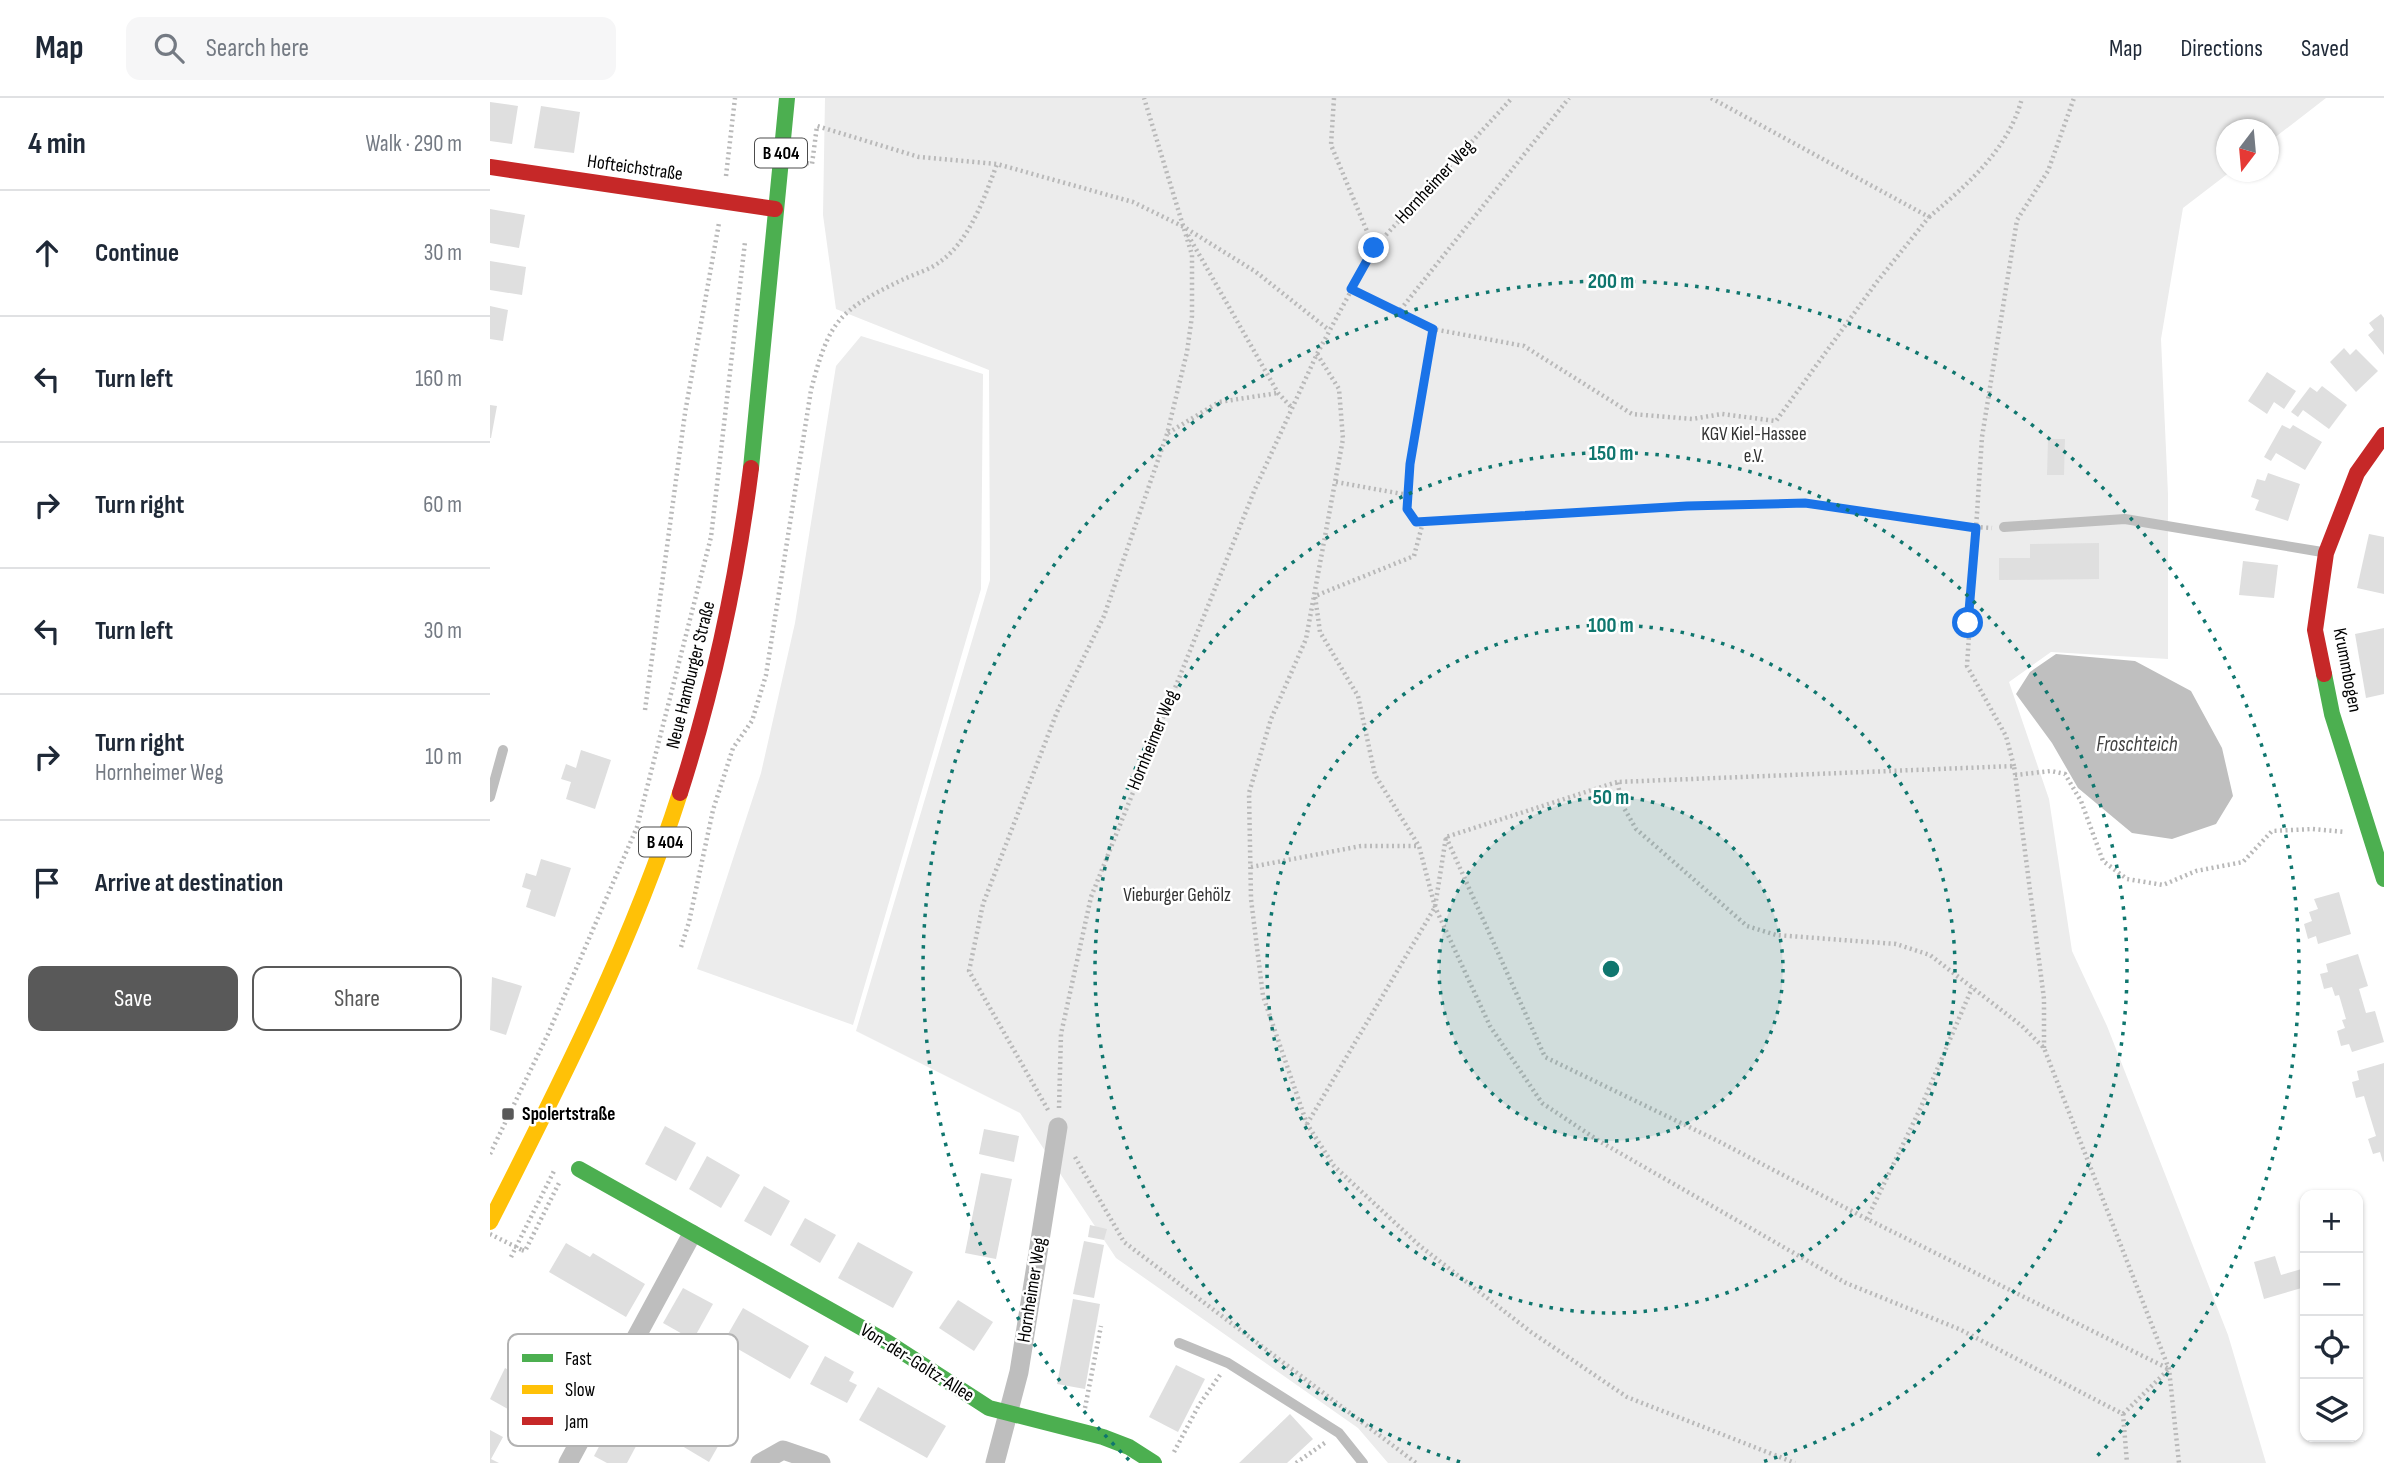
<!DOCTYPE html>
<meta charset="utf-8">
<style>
:root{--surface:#fff;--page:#f6f6f7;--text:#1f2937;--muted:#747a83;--line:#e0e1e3;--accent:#595959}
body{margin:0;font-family:"Sofia Sans Condensed",sans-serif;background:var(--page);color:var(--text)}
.controls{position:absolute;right:21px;bottom:21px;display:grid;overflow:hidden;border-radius:14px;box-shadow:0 2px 5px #0004}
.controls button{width:63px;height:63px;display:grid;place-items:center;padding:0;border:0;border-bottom:2px solid var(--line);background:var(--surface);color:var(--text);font:35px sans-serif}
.compass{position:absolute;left:1726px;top:21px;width:63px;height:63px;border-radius:50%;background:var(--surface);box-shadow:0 2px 5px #0004;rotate:196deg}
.stop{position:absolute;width:21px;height:21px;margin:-16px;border:5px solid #1a73e8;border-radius:50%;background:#fff}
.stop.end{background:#1a73e8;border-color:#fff;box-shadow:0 2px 7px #0008}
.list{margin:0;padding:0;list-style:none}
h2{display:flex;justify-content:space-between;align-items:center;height:91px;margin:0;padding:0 28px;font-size:30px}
h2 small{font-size:23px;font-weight:400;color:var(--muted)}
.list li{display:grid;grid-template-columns:46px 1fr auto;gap:21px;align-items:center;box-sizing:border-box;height:126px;padding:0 28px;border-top:2px solid var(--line)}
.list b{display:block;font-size:26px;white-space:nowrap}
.list p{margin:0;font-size:23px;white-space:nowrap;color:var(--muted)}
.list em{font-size:23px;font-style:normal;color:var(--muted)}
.actions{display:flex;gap:14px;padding:21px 28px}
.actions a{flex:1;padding:16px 0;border:2px solid var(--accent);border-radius:14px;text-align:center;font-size:24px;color:var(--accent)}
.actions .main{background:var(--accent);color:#fff}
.icon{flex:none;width:38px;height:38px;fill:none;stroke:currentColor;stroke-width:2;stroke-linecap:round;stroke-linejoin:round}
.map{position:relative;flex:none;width:1894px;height:1365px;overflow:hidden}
header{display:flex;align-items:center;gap:42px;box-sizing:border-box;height:98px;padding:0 35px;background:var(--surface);border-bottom:2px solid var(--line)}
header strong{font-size:33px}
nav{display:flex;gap:38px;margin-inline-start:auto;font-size:24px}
.search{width:490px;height:63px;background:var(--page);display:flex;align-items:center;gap:18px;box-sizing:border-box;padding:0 24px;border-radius:14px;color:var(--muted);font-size:26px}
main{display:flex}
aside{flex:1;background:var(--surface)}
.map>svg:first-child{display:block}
.green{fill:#ececec}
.water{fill:#bfbfbf}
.building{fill:#dfdfdf}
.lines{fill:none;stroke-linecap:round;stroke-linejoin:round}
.path{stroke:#b9b9b9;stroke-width:4.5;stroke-dasharray:2 3.5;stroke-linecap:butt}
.lane{stroke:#bebebe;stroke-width:10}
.street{stroke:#bebebe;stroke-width:19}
.fast{stroke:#4caf50;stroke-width:16}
.slow{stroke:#ffc107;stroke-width:16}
.jam{stroke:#c62828;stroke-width:16}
.path-bridge{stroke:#b9b9b9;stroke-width:4.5;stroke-dasharray:2 3.5;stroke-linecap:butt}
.route{stroke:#1a73e8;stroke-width:9}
.ring{fill:none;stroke:#0f766e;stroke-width:3.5;stroke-dasharray:3.5 7}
.poi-dot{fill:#595959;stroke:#fff;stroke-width:2.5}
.labels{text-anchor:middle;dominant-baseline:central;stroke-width:5;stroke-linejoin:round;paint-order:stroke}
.shield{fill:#fff;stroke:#4c4c4c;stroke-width:2}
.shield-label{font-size:18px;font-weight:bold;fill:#000}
.street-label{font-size:19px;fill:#000;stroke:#fff}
.park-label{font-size:19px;fill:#333;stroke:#fff}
.poi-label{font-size:19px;font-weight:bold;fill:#000;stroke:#fff;text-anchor:start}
.water-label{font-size:21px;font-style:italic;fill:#444;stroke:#fff}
.key{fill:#fff;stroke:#b2b2b2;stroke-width:2}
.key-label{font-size:19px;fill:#000}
.centre{fill:#0f766e;stroke:#fff;stroke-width:3.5}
.ring-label{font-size:21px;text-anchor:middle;font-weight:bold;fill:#0f766e;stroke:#fff;stroke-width:5;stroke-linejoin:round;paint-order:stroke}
</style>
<header>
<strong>Map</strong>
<div class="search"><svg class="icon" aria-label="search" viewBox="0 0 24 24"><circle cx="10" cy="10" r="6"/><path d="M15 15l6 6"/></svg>Search here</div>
<nav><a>Map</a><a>Directions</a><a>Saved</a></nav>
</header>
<main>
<aside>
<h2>4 min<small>Walk · 290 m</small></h2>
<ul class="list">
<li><svg class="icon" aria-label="ahead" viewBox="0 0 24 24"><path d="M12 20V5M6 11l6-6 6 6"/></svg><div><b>Continue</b></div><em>30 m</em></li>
<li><svg class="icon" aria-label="left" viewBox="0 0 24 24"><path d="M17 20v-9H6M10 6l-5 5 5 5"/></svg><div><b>Turn left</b></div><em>160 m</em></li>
<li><svg class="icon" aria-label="right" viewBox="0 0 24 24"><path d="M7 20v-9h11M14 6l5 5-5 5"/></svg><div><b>Turn right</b></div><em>60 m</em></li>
<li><svg class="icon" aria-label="left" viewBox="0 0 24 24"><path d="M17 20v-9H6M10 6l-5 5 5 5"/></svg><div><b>Turn left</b></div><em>30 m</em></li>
<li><svg class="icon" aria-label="right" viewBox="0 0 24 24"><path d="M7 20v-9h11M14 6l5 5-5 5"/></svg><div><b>Turn right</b><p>Hornheimer Weg</p></div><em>10 m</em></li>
<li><svg class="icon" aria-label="arrive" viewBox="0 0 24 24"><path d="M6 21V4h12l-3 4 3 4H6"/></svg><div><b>Arrive at destination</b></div></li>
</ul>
<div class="actions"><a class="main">Save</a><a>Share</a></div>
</aside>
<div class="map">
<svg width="1894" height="1365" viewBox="0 0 1894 1365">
<rect width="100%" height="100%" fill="#fff"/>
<g class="green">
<polygon points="335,0 1836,0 1779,44 1778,32 1736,32 1736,74 1740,74 1693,110 1671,241 1678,396 1678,561 1561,554 1519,584 1559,701 1582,853 1617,928 1738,1237 1776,1365 898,1365 868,1330 626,1160 530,1015 366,933 500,482 499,272 346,211 333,117"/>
<polygon points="371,238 493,276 491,491 363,927 207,871 271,675 305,525 346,268"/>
</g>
<polygon class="water" points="1566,556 1645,563 1701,593 1732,650 1743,698 1726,726 1682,741 1642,735 1588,690 1562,645 1526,596 1540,574"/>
<g class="building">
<polygon points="0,4 28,8 22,46 0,43"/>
<polygon points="51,8 90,14 84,55 44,50"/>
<polygon points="0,111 35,117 29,150 0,145"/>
<polygon points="0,163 36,169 32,197 0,192"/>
<polygon points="0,208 18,212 13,243 0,241"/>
<polygon points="1891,216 1894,220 1894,257 1878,237 1884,232 1879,225"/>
<polygon points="1854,250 1860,257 1866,251 1888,273 1866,294 1840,264"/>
<polygon points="1777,274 1806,293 1794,311 1784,304 1777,316 1758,303"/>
<polygon points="1832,288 1857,307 1839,331 1813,312 1808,319 1801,314 1820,289 1827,294"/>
<polygon points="0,307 7,308 1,340 0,340"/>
<polygon points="1792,327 1800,331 1803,327 1832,344 1815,372 1786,355 1781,363 1774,359"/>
<polygon points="1558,341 1575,341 1574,377 1557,377"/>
<polygon points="1778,375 1810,386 1798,423 1765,412 1769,402 1761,399 1767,381 1775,383"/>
<polygon points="1879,436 1894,439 1894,496 1867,490"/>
<polygon points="1609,445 1609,481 1509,482 1509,460 1540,460 1540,446"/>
<polygon points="1753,463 1788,467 1784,500 1749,497"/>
<polygon points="1894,530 1894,596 1876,600 1865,536"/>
<polygon points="91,652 121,662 105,711 76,701 81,684 71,681 76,666 86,670"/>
<polygon points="51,761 81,770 65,819 36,809 41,792 32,789 36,775 46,778"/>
<polygon points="1849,794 1861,836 1828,846 1826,838 1818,841 1814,826 1822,823 1819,814 1828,811 1824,801"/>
<polygon points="1868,856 1878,888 1869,891 1876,915 1885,913 1894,944 1862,954 1859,946 1851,948 1847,933 1855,930 1852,922 1856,921 1849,897 1845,898 1842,889 1834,891 1830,876 1838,874 1836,866"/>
<polygon points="2,879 32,888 16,937 0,932"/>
<polygon points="1894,965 1894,1063 1893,1064 1890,1054 1883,1056 1878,1041 1886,1038 1876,1005 1874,998 1866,1000 1862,984 1869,982 1867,973"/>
<polygon points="175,1028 206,1045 186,1083 155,1066"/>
<polygon points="494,1031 529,1038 524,1064 489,1056"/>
<polygon points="217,1058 250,1077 231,1110 199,1091"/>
<polygon points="491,1075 522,1081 506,1161 475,1155"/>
<polygon points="274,1088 300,1103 281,1138 254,1123"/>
<polygon points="315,1120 346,1137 330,1165 300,1147"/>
<polygon points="600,1127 617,1131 614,1142 598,1139"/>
<polygon points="594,1143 614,1147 604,1200 583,1196"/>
<polygon points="368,1144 423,1174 403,1210 348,1180"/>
<polygon points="76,1145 100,1159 103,1155 155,1186 136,1219 59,1174"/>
<polygon points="1785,1158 1791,1177 1815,1170 1815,1189 1774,1201 1764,1164"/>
<polygon points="193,1190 223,1206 203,1242 173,1225"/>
<polygon points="583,1201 610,1206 595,1291 567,1286"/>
<polygon points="468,1202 503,1224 484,1253 449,1230"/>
<polygon points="253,1210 319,1248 300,1281 234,1243"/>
<polygon points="335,1258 364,1274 359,1283 367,1287 357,1305 320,1286"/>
<polygon points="686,1267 715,1281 688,1334 659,1319"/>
<polygon points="15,1270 62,1297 46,1327 0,1301"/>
<polygon points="388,1289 456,1328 437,1360 369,1322"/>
<polygon points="215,1297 247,1315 219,1364 187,1345"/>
<polygon points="800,1316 823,1341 797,1365 749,1365"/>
<polygon points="123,1322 152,1337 137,1365 117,1365 104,1358"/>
<polygon points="0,1332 13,1339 1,1361 9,1365 0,1365"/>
</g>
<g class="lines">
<g class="path">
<polyline points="844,0 841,47 884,150"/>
<polyline points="1221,0 1439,119 1386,185 1286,323 1232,316 1202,321 1142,316 1034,248 943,231 920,366 917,411 926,424 1197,408 1315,405 1471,428 1502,430"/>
<polyline points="317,65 322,66 327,28 429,59 507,66 643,104 694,129 766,174 839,232"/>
<polyline points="236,78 245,0"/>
<path d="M1439,119C1477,87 1519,51 1532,0"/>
<polyline points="698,137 788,295 802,310"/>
<polyline points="861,191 943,231"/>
<polyline points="907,216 1079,0"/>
<polyline points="827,256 849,291 853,341 816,541 781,621 759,695 761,801 773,898 817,1026 844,1068 930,1148 1041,1234 1137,1299 1305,1365"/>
<polyline points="678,335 729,304 788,295"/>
<polyline points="846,384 918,397"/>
<polyline points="933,424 924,458 825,498 830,534 868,598 885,677 929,748 945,809 1000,928 1052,1005 1109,1043 1356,1185 1469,1231 1633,1316 1637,1365"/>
<polyline points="155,612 195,315 229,125"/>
<polyline points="1524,668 1516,638 1477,568 1492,339 1527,122 1558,73 1584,0"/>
<polyline points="1525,677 1561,673 1575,676 1591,703 1613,763 1637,781 1673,787 1706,773 1753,764 1782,733 1822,731 1855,734"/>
<polyline points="956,739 1055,959 1228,1043 1377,1121 1679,1271 1633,1316"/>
<polyline points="761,769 871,748 928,748"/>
<path d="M191,849L199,824L223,712L243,650L262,623L276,577L321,292C339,224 347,213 412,182C424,176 440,172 451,163C480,142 495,98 507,66"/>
<polyline points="1554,950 1554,901 1524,668 1127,684 1134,710 1146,731 1257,828 1286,837 1406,846 1440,857 1532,928 1554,950 1679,1271 1689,1365"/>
<polyline points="569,1010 571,936 601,799 765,391 827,256 884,150 1022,0"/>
<polyline points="558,1012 479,873 493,806 567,614 614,518 677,336 697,254 702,218 702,157 654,0"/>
<polyline points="817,1026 945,809 956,739 1127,684"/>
<polyline points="0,1056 58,936 147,729 221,439 255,144"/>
<polyline points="585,1059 634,1144 926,1365"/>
<polyline points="1377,1121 1431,1009 1482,890"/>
<polyline points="32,1152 35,1153 69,1085"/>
<polyline points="21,1159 64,1073"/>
<polyline points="595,1310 611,1228"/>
<polyline points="684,1354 709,1307 730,1277"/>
<polyline points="806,1365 836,1344"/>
</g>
<g class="lane">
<polyline points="1514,429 1635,421 1832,454"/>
<polyline points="0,699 13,652"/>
<polyline points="689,1245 738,1265 849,1335 873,1365"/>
</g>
<g class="street">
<polyline points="78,1365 202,1136"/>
<polyline points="270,1365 293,1352 331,1365"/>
<polyline points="505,1365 529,1274 568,1029"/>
</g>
<g class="fast">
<polyline points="261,370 297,0"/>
<polyline points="1834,576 1842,616 1894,781"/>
<polyline points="89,1071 397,1244 499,1310 613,1339 639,1349 664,1365"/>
</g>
<path class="slow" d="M0,1124C71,984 142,845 190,695"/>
<g class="jam">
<polyline points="0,69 285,111"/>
<polyline points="1834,576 1825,532 1836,455 1867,375 1894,337"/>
<path d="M190,695C224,589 247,481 261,370"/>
</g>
<polyline class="path-bridge" points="0,1136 32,1152"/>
</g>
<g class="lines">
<polyline class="route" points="884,150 861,191 943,231 920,366 917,411 926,424 1197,408 1315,405 1486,430 1478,525"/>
</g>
<circle cx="1121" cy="871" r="172" fill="#0f766e" fill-opacity=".12"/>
<g class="ring">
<circle cx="1121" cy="871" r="172"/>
<circle cx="1121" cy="871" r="344"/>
<path d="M970 1364A516 516 0 1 1 1272 1364"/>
<path d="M639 1362A688 688 0 1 1 1603 1362"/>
</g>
<rect class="poi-dot" x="11" y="1009" width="14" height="14" rx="3.5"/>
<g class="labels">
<g class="shield">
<rect x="265" y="40.5" width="52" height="29" rx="5"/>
<rect x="149" y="729.5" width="52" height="29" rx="5"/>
</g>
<g class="shield-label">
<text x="291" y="55">B 404</text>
<text x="175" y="744">B 404</text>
</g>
<g class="street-label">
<text transform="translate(145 70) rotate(8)">Hofteichstraße</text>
<text transform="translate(945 84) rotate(-47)">Hornheimer Weg</text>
<text transform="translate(1857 572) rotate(79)">Krummbogen</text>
<text transform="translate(201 577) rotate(-76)">Neue Hamburger Straße</text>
<text transform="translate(663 642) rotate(-68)">Hornheimer Weg</text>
<text transform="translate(542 1192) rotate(-81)">Hornheimer Weg</text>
<text transform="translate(427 1265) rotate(32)">Von-der-Goltz-Allee</text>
</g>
<g class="park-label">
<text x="1264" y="336">KGV Kiel-Hassee<tspan x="1264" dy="22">e.V.</tspan></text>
<text x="687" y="797">Vieburger Gehölz</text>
</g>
<g class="poi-label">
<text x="32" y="1016">Spolertstraße</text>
</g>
<g class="water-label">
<text x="1647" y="646">Froschteich</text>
</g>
</g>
<rect x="18" y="1236" width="230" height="112" rx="10" class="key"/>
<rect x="32" y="1256" width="31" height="8" fill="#4caf50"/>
<rect x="32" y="1287" width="31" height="9" fill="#ffc107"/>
<rect x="32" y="1319" width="31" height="8" fill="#c62828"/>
<g class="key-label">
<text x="75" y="1267">Fast</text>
<text x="75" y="1298">Slow</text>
<text x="75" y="1330">Jam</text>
</g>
<circle cx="1121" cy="871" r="10" class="centre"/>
<g class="ring-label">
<text x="1121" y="190">200 m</text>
<text x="1121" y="362">150 m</text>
<text x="1121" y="534">100 m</text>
<text x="1121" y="706">50 m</text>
</g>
</svg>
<div class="controls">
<button>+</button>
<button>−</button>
<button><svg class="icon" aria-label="locate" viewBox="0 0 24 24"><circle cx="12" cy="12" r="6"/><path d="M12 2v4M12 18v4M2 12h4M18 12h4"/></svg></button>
<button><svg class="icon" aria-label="layers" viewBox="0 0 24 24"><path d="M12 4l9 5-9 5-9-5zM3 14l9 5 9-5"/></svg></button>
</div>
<svg class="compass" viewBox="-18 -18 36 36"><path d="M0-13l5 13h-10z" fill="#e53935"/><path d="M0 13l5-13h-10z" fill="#747a83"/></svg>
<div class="stop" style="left:1478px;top:525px"></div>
<div class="stop end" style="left:884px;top:150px"></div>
</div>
</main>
